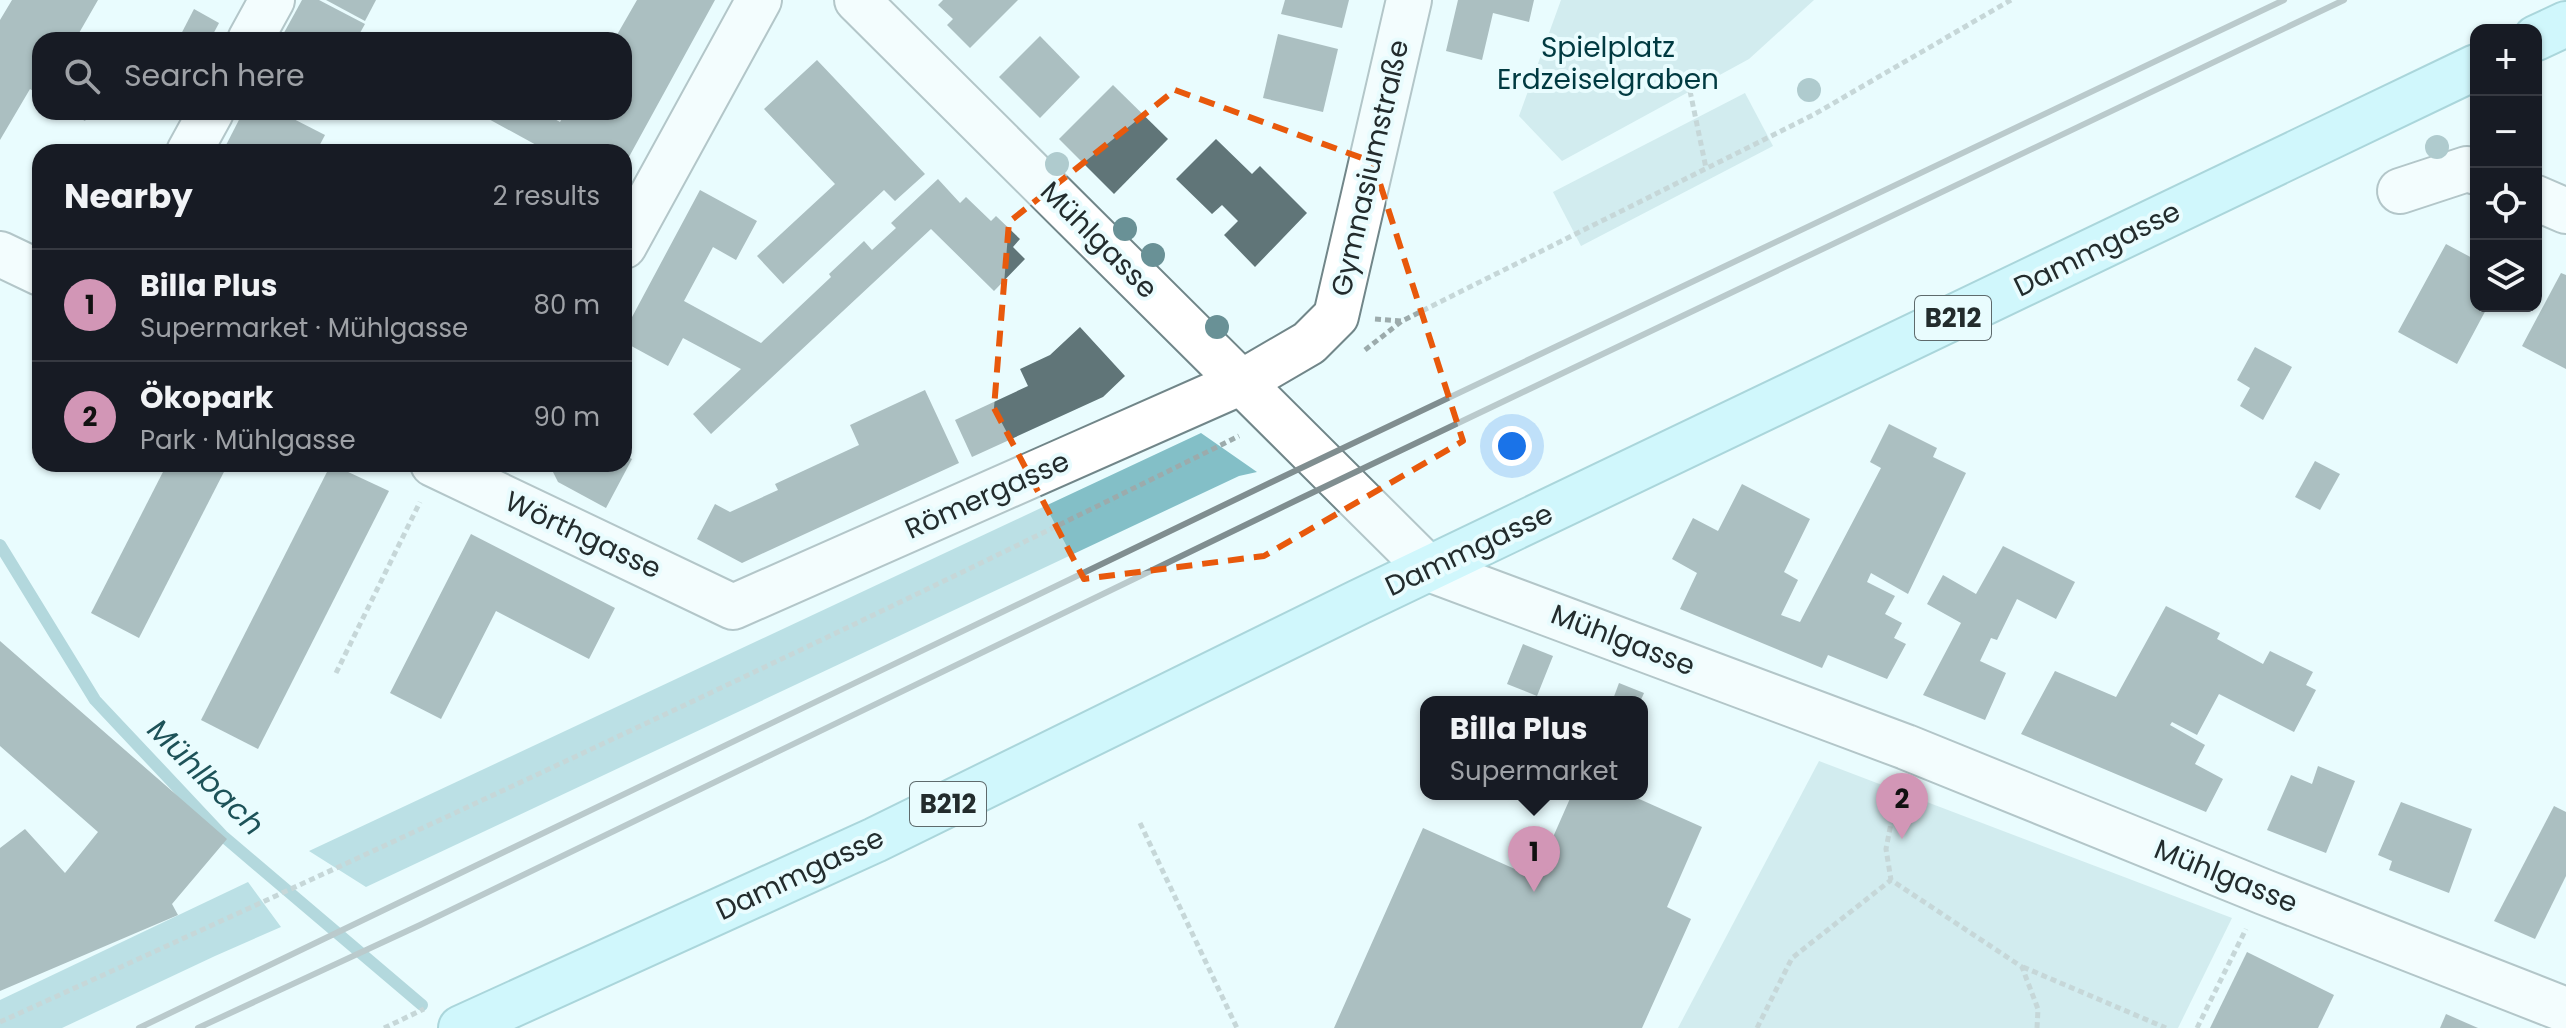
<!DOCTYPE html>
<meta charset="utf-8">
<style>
:root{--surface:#171b24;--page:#242831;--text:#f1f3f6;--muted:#9ea1a6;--line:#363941;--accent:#d296b6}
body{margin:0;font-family:Poppins,sans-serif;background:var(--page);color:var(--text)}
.controls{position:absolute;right:24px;top:24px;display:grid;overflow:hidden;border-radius:16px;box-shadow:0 2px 6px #0004}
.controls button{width:72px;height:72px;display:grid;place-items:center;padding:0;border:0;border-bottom:2px solid var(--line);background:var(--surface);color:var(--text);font:40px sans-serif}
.you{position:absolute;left:1512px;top:446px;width:28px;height:28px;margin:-20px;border:6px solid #fff;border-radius:50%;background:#1a73e8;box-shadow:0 0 0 12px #1a73e833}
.badge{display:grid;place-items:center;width:52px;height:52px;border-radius:50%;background:var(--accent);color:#111;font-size:26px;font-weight:700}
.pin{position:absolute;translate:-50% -66px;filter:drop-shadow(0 2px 4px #0008)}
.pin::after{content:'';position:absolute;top:42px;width:28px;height:24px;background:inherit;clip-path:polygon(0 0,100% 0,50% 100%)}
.popup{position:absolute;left:1420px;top:696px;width:228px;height:104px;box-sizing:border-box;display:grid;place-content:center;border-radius:16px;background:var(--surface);filter:drop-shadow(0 2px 6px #0005);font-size:26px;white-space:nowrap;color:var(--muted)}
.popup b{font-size:30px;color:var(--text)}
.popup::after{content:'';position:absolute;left:50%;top:100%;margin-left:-16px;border:16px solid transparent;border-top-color:var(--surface)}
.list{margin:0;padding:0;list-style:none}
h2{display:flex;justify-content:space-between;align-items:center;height:104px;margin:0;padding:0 32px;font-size:34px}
h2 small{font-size:26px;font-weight:400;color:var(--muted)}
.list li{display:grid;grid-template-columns:52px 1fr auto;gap:24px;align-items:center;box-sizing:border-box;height:112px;padding:0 32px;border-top:2px solid var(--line)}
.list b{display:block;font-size:30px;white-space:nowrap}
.list p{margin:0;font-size:26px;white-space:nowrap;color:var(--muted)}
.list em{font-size:26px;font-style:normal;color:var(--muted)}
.icon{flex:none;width:44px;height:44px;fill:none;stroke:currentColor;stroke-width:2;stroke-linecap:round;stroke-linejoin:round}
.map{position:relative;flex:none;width:2566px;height:1028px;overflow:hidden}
.search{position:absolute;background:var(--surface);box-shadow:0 2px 6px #0004;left:32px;top:32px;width:600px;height:88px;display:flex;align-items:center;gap:20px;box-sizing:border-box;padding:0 28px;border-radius:24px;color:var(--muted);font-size:30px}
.panel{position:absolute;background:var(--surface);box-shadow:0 2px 6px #0004;left:32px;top:144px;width:600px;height:328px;border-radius:24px}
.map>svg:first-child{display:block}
.green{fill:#b5d9dd}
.forest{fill:#83bfc7}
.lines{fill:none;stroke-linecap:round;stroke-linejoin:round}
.stream{stroke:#72adb5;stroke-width:12}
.building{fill:#607578}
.minor-casing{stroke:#718689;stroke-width:48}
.major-casing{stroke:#5ea8b1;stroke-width:48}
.path{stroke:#9cabac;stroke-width:5;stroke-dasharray:6 4;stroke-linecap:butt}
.minor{stroke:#fff;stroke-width:44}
.major{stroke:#b1f2fb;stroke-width:44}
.rail{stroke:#808e90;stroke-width:6}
.tree{fill:#699196}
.marked{fill:none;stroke:#e8590c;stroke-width:6;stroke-dasharray:16 10;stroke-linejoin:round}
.labels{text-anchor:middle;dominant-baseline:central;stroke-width:8;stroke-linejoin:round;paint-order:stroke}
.shield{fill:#e9fcfe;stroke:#5e6a6c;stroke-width:2}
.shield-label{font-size:26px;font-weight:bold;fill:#232c2d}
.park-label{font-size:28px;fill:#003a41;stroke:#e9fcfe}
.street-label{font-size:28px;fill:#232c2d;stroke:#e9fcfe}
.water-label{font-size:30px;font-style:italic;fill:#1d5258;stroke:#e9fcfe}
</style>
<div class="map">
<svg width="2566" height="1028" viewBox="0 0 2566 1028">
<rect width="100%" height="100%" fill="#e9fcfe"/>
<g class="green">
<polygon points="1561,0 1814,0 1749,59 1562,161 1519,116"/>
<polygon points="1745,93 1773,146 1581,246 1553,192"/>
<polygon points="1819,761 2232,918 2178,1028 1678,1028"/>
</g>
<g class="forest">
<polygon points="1201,433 1257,472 1239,476 366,887 309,851"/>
<polygon points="248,882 281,927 215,956 62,1028 0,1028 0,1000"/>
</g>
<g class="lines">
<polyline class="stream" points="0,545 95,700 223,836 422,1005"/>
</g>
<g class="building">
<polygon points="12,0 98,0 75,40 40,40 40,95 30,89 0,140 0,20"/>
<polygon points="302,0 319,0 365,24 356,40 280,40"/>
<polygon points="326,0 376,0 365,21"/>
<polygon points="637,0 715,0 624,166 624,152 549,152 485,117 488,112 542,112 560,122 566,112 624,112 624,40 614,40"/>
<polygon points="943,0 1018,0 970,48 947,25 953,19 938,5"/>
<polygon points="1285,0 1349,0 1342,28 1281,14"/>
<polygon points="1458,0 1534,0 1529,22 1493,13 1482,60 1446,51"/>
<polygon points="194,9 219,23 210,40 178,40"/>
<polygon points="580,33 593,40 577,40"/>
<polygon points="1278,34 1338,49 1323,112 1263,98"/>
<polygon points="1040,36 1080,77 1040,118 999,77"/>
<polygon points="817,60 925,174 895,201 884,190 783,284 757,256 835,184 764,109"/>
<polygon points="1113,85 1168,139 1114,194 1059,139"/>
<polygon points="69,112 90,112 85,121"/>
<polygon points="243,112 280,112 325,135 316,152 225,152 223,151"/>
<polygon points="1216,139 1252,174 1260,166 1307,213 1255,267 1224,235 1238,221 1222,205 1212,214 1176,179"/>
<polygon points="938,179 960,203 966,197 991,221 996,216 1020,239 1013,247 1025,259 994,291 931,229 711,434 693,414 741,369 683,338 668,366 624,342 624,332 700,190 757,221 736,260 713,247 684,301 761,343 831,277 829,274 864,241 872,250 896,228 891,223"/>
<polygon points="2446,244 2476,260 2476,306 2488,306 2457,364 2398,332"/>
<polygon points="2561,273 2566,275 2566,369 2522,346"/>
<polygon points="1080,327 1125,376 1103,397 972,457 955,420 1028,386 1020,369 1050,355"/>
<polygon points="2255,347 2292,367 2263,420 2240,406 2250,388 2237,380"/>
<polygon points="925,390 959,463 742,563 697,539 715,504 730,512 778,490 775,484 859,445 850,425"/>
<polygon points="1889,424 1937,448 1933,457 1966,473 1908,594 1871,573 1867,582 1895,596 1885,614 1902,623 1894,638 1906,644 1887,679 1828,655 1822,668 1680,609 1697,573 1672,559 1693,518 1718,531 1742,484 1810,519 1784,572 1798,580 1781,615 1800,622 1881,468 1870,462"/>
<polygon points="624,455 632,459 606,508 558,482 549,464 624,464"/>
<polygon points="2315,461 2340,474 2320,510 2295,497"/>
<polygon points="167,464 228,464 139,638 91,613"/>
<polygon points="331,464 389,491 258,749 201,720"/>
<polygon points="471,534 615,608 589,659 496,611 441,719 390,693"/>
<polygon points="2003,546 2075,582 2056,619 2017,599 1997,640 1991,638 1980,661 2006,673 1985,720 1923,695 1961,623 1927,604 1943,575 1976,594"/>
<polygon points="2166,606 2220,633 2217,639 2263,664 2270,651 2313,672 2306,685 2316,690 2294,732 2219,694 2197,735 2172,722 2170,725 2205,745 2195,764 2223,779 2206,812 2021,734 2055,671 2116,697"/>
<polygon points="0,641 227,839 172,904 178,915 0,991 0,848 25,829 65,873 98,832 0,746"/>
<polygon points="1523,644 1553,656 1537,696 1507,684"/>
<polygon points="1619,683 1644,693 1640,702 1612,702"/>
<polygon points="2318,766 2355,781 2326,853 2267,830 2291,775 2312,784"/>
<polygon points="1572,794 1628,794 1702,827 1667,907 1691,919 1642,1028 1334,1028 1423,828 1535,878"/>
<polygon points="2401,802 2472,829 2449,893 2389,870 2392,861 2378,855"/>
<polygon points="2554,806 2566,812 2566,876 2535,939 2494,921"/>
<polygon points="2247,952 2334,995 2318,1028 2210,1028"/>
<polygon points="2446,1014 2478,1028 2440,1028"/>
</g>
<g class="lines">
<g class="minor-casing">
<g id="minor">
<polyline points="857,0 1429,569 1906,747 2264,892 2566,1010"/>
<polyline points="250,40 272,0"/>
<polyline points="189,152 211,112"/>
<polyline points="2400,191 2467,169 2476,172"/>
<polyline points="2536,198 2566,211"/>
<polyline points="624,246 759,0"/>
<polyline points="0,254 40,273"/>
<polyline points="433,464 733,607 1242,382 1309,343 1336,316 1409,0"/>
</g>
</g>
<g class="major-casing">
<g id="major">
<polyline points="2536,38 2566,24"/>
<polyline points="461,1028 875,840 1359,602 2476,67"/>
</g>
</g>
<g class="path">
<polyline points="1690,91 1706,168"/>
<polyline points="1375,319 1401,321"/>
<polyline points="1365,350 1402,321 1813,115 2011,0"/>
<polyline points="336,673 420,502"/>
<polyline points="1898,787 1886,849 1891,880 2022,967 2038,1009 2037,1028"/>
<polyline points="1140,823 1237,1028"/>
<polyline points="2023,967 2166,1028"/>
<path d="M0,1022C416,833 830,640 1239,436"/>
<polyline points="384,1028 424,1009"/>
<polyline points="1757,1028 1792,958 1891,880"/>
<polyline points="2197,1028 2246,929"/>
</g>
<use href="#minor" class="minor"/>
<use href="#major" class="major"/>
<g class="rail">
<polyline points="139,1028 1276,480 2284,0"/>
<polyline points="198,1028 420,925 1297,500 2344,0"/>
</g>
</g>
<g class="tree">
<circle cx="1809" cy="90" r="12"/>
<circle cx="2437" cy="147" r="12"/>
<circle cx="1057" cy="164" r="12"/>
<circle cx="1125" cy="229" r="12"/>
<circle cx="1153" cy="255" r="12"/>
<circle cx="1217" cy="327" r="12"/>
</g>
<path d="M0 0H2566V1028H0ZM1175,90L1373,162L1463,441L1264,556L1084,579L994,408L1009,222Z" fill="#e9fcfe" fill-opacity=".55" fill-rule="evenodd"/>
<path class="marked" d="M1175,90L1373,162L1463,441L1264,556L1084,579L994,408L1009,222Z"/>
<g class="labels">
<g class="shield">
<rect x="1915" y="296" width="76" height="44" rx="6"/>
<rect x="910" y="782" width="76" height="44" rx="6"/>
</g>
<g class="shield-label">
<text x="1953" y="318">B212</text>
<text x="948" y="804">B212</text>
</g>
<g class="park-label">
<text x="1608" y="47">Spielplatz<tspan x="1608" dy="32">Erdzeiselgraben</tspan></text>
</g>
<g class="street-label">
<text transform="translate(1370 168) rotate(-77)">Gymnasiumstraße</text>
<text transform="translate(1099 240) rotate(45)">Mühlgasse</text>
<text transform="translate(2097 249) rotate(-26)">Dammgasse</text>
<text transform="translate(987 495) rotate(-24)">Römergasse</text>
<text transform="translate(583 535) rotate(25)">Wörthgasse</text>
<text transform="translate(1469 550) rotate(-25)">Dammgasse</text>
<text transform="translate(1623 640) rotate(21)">Mühlgasse</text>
<text transform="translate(800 874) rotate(-25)">Dammgasse</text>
<text transform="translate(2226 876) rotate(22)">Mühlgasse</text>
</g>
<g class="water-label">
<text transform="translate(206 777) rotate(45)">Mühlbach</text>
</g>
</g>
</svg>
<div class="controls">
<button>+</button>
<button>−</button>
<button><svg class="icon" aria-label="locate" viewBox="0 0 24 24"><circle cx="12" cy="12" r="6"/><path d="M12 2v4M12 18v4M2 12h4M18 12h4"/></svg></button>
<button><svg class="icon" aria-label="layers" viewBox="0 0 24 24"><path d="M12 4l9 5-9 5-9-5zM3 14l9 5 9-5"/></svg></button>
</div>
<div class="you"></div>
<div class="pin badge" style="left:1534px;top:892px">1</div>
<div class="popup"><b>Billa Plus</b>Supermarket</div>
<div class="pin badge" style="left:1902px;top:839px">2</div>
<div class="search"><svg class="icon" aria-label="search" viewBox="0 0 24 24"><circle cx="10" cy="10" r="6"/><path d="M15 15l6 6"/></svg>Search here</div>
<section class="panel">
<h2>Nearby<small>2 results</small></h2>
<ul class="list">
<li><span class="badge">1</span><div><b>Billa Plus</b><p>Supermarket · Mühlgasse</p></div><em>80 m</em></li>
<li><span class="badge">2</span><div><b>Ökopark</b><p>Park · Mühlgasse</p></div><em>90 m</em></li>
</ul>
</section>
</div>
